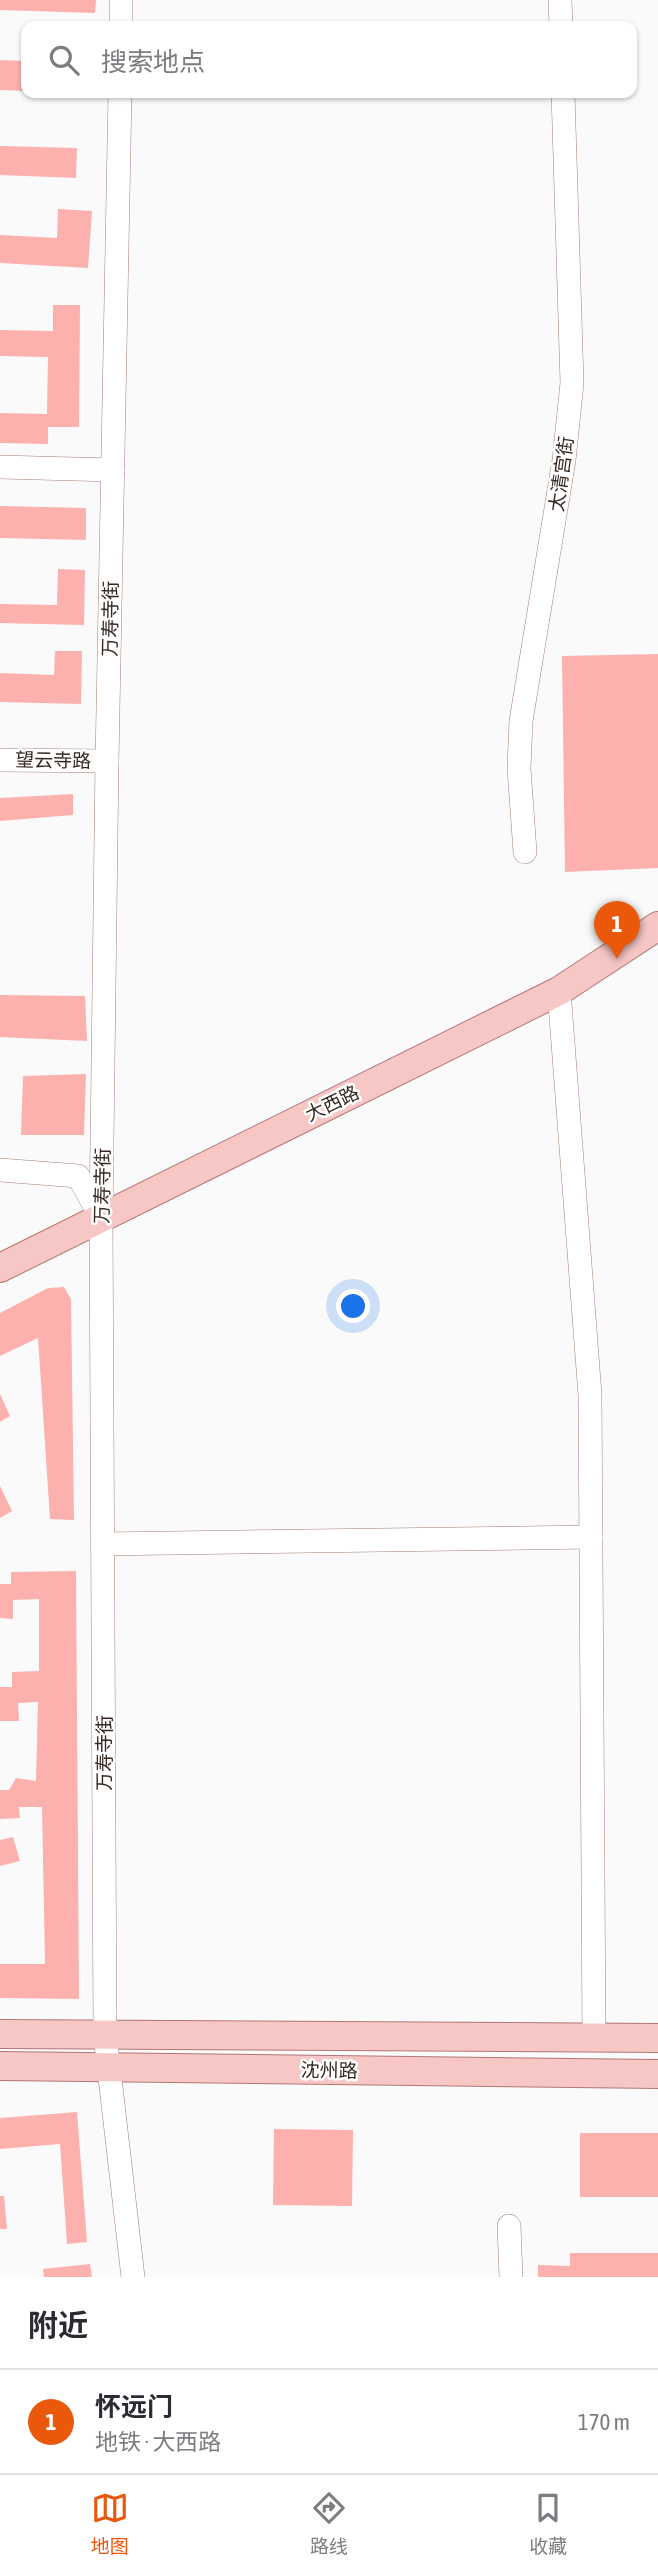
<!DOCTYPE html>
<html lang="zh">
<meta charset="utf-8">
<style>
:root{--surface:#fff;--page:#f2f2f3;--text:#2b2b33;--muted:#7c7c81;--line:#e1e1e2;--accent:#ea580c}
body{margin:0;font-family:"Asap Condensed","Noto Sans SC",sans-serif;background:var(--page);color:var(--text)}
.you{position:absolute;left:354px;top:1307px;width:24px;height:24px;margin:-18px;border:5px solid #fff;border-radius:50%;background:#1a73e8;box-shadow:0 0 0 10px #1a73e833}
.badge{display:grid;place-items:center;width:46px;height:46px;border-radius:50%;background:var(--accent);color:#fff;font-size:23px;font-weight:700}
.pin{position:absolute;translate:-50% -58px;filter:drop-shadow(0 2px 4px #0008)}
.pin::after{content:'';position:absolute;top:37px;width:24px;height:21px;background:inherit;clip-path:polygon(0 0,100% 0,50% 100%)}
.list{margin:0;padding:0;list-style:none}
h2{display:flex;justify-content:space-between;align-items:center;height:91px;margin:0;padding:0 28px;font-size:30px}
h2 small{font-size:23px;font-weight:400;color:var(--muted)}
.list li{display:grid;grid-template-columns:46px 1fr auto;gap:21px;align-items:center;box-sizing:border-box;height:105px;padding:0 28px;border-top:2px solid var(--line)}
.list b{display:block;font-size:26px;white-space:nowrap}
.list p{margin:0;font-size:23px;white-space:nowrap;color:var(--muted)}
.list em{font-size:23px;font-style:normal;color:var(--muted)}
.icon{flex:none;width:38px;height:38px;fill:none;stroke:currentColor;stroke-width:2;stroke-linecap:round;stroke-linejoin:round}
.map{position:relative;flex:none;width:658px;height:2277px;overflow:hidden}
.search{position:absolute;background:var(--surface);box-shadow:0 2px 5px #0004;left:21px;right:21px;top:21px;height:77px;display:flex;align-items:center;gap:18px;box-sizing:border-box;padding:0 24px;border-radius:14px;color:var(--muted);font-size:26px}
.sheet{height:196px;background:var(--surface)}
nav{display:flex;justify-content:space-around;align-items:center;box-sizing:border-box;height:98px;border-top:2px solid var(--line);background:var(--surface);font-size:19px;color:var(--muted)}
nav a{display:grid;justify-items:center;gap:4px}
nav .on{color:var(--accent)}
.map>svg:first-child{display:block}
.building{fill:#fcb1ae}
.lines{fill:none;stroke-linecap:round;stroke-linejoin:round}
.minor-casing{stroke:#a28272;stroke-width:24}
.major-casing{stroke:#b07774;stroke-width:30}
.minor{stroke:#fff;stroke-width:23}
.major{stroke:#f7c7c6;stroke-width:28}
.labels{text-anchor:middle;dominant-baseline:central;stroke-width:5;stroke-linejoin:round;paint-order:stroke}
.street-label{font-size:19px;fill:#362923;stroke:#fff}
</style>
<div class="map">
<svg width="658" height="2277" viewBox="0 0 658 2277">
<rect width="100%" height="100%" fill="#fafafa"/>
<g class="building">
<polygon points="0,0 96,0 95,13 0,10"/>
<polygon points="0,60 26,61 26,91 0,90"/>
<polygon points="0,146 77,148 76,178 0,175"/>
<polygon points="58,209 92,211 88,268 0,263 0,235 57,238"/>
<polygon points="53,305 80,305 79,427 48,427 48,444 0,443 0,413 47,414 48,357 0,356 0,330 53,331"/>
<polygon points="0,506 86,508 86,540 0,538"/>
<polygon points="58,569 85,570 84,625 0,623 0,604 57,605"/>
<polygon points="55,651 82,651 81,704 0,702 0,673 54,675"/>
<polygon points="658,654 658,868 565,872 562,656"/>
<polygon points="73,794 73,815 0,821 0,798"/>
<polygon points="0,995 85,996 87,1041 0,1037"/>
<polygon points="86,1074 84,1135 21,1135 23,1076"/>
<polygon points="64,1287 71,1299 74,1520 50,1519 38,1338 0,1356 0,1313 48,1288"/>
<polygon points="0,1394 10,1416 0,1422"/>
<polygon points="0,1486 12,1511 0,1518"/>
<polygon points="76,1571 79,1999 0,1998 0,1964 45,1964 42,1807 19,1807 20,1818 0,1819 0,1790 9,1790 16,1778 36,1781 38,1702 18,1703 19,1721 0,1721 0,1687 12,1687 12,1672 39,1671 39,1599 13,1600 13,1619 0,1618 0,1584 11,1584 11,1572"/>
<polygon points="13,1837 20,1861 0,1866 0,1840"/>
<polygon points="77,2112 87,2242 67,2244 60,2144 0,2149 0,2118"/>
<polygon points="274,2129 353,2130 352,2206 273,2205"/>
<rect x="580" y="2133" width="78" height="64"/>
<polygon points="0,2196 4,2196 7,2229 0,2229"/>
<polygon points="570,2253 658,2253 658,2277 538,2277 538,2265 570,2266"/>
<polygon points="90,2264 92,2277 44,2277 43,2269"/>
</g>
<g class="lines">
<g class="minor-casing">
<g id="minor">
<polyline points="560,0 561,26"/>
<polyline points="121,26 121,0"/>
<polyline points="120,93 107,761 101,1217 105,2035 133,2277"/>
<polyline points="0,467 113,470"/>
<polyline points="0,760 107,761"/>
<polyline points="525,852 519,768 521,721 564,460 572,383 563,93"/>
<polyline points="559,991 590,1395 594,2038"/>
<polyline points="0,1170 78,1176 101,1217"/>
<polyline points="103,1544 591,1537"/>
<polyline points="509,2226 511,2277"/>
</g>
</g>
<g class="major-casing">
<g id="major">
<polyline points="0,1268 559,991 658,926"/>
<polyline points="0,2034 658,2038"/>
<polyline points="0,2066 658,2074"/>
</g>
</g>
<use href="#minor" class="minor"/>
<use href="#major" class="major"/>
</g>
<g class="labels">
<g class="street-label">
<text transform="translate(561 474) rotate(-82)">太清宫街</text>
<text transform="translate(110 619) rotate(-89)">万寿寺街</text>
<text transform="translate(53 760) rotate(1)">望云寺路</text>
<text transform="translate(332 1103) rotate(-26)">大西路</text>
<text transform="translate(102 1186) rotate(-89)">万寿寺街</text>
<text transform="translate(104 1753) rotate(-90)">万寿寺街</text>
<text transform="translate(329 2070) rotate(1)">沈州路</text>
</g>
</g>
</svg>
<div class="you"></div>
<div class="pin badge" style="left:617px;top:959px">1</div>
<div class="search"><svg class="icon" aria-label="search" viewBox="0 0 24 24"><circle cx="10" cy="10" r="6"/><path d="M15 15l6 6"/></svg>搜索地点</div>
</div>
<section class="sheet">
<h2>附近<small></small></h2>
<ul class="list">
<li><span class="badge">1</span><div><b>怀远门</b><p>地铁 · 大西路</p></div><em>170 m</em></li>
</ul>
</section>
<nav>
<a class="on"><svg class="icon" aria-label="map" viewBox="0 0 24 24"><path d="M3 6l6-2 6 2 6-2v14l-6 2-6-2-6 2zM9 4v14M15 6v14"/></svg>地图</a>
<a><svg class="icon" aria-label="directions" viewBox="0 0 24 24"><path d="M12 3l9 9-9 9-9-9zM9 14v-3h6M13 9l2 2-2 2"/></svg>路线</a>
<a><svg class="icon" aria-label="saved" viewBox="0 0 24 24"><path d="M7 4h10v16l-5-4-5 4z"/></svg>收藏</a>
</nav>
